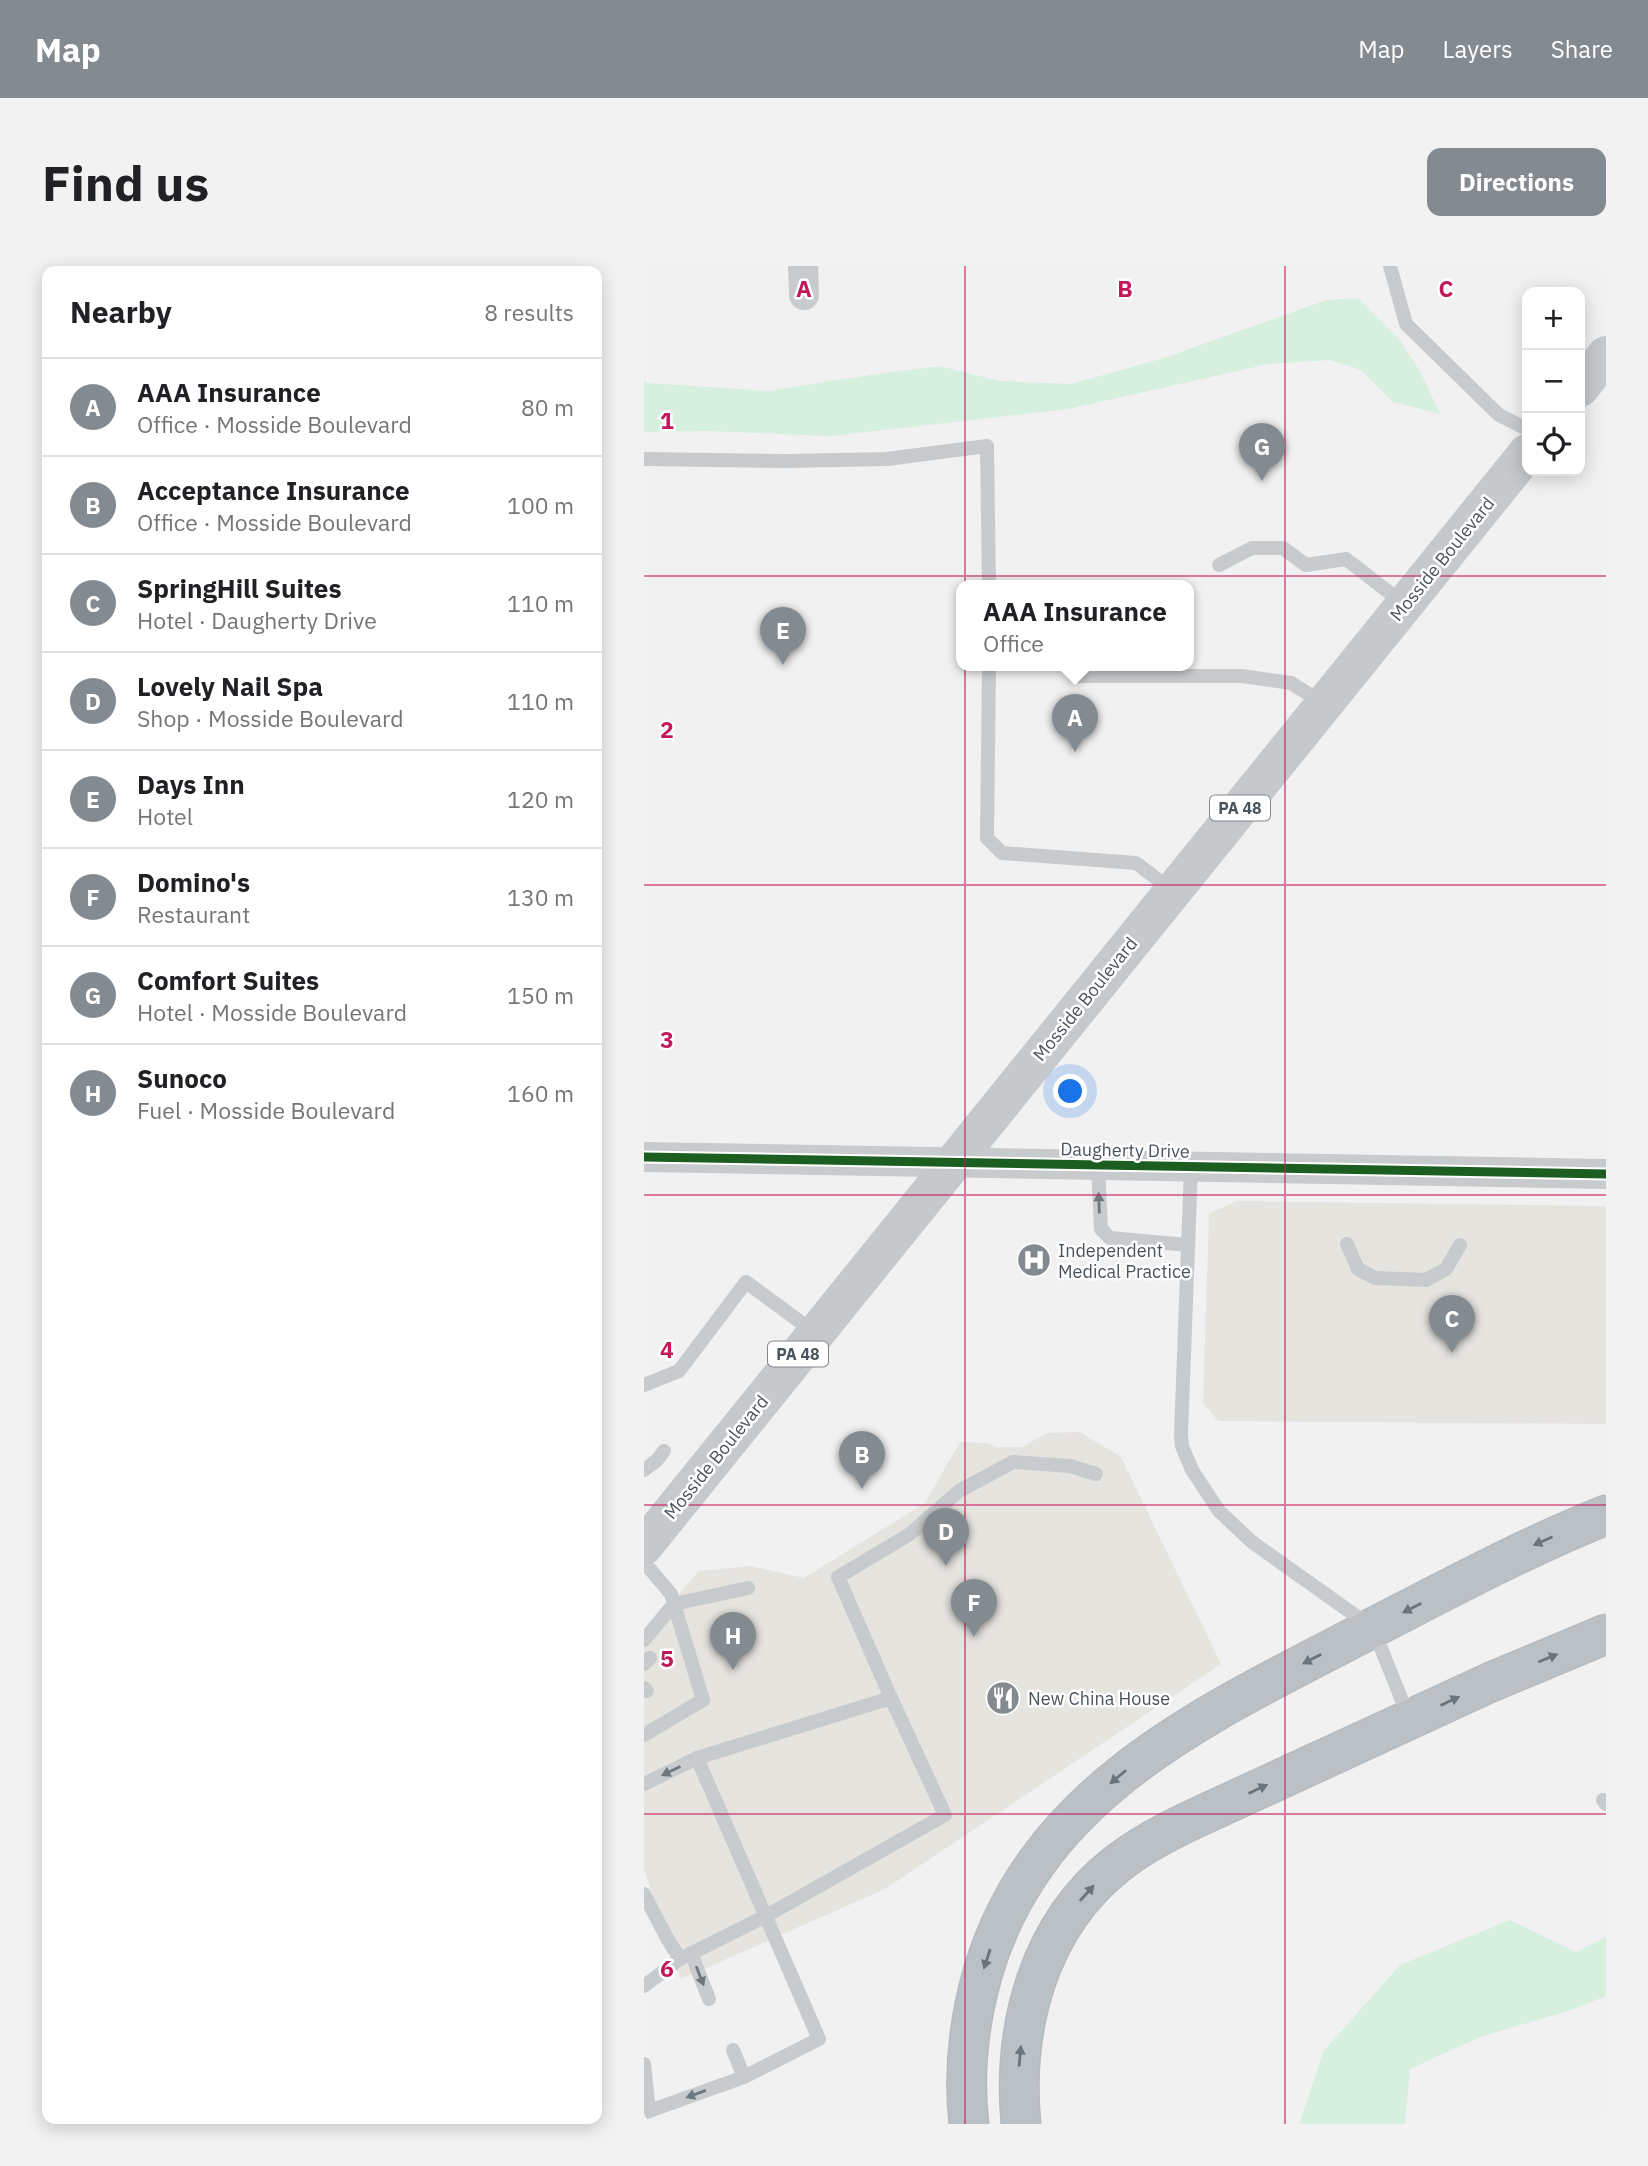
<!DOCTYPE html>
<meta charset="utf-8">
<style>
:root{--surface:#fff;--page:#f2f2f2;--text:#202124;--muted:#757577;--line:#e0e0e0;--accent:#838b91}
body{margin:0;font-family:"IBM Plex Sans",sans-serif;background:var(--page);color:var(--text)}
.controls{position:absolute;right:21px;top:21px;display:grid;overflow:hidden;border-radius:14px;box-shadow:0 4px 18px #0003}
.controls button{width:63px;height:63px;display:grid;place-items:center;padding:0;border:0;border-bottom:2px solid var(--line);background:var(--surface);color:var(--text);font:35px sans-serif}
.you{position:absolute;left:427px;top:826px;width:24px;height:24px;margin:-18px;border:5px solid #fff;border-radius:50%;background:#1a73e8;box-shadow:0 0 0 10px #1a73e833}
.badge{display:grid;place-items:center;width:46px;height:46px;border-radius:50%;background:var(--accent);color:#fff;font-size:23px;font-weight:700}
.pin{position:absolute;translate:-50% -58px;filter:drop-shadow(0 2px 4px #0008)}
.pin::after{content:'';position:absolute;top:37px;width:24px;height:21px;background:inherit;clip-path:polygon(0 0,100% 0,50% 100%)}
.popup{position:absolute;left:312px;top:314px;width:238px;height:91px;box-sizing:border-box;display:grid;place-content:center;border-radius:14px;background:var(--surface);filter:drop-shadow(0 2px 5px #0005);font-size:23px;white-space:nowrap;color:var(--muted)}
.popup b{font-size:26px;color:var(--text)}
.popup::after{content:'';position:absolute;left:50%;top:100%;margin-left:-14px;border:14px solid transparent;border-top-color:var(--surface)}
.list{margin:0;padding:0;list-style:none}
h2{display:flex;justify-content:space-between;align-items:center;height:91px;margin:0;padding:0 28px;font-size:30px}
h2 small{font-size:23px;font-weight:400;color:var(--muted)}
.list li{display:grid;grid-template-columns:46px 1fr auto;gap:21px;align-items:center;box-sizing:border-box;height:98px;padding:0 28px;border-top:2px solid var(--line)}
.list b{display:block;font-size:26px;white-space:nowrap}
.list p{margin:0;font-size:23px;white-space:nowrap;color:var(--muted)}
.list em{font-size:23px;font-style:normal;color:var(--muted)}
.icon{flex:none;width:38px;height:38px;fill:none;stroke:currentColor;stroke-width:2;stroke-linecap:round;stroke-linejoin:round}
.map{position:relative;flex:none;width:962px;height:1858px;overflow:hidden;border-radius:14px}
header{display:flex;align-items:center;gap:42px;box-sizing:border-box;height:98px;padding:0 35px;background:var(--accent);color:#fff}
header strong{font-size:33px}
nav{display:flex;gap:38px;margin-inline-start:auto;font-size:24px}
.intro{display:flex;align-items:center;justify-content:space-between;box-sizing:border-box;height:168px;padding:0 42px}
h1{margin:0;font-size:49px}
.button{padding:18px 32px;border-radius:14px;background:var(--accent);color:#fff;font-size:24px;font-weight:700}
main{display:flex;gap:42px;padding:0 42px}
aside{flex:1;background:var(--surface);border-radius:14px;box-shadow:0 4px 18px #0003}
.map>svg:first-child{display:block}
.commercial{fill:#e6e4df}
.green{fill:#d6efdf}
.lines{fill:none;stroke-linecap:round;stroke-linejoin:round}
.motorway-casing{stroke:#b6bbc0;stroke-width:41}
.service{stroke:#c8cbcd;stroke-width:14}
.minor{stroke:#c8cbcd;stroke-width:30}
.primary{stroke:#c6c9cc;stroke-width:38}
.motorway{stroke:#bbc0c4;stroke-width:38}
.cycleway-casing{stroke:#fff;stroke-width:13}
.cycleway{stroke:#1b5e20;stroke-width:9}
.oneway{fill:#6e787f}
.oneway2{fill:#6a747c}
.grid{fill:none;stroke:#c2185b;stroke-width:2;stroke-opacity:0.55}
.labels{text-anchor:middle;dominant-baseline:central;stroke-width:5;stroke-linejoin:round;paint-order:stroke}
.shield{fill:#fff;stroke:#7f878e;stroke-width:2}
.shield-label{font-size:16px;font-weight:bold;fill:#48545d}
.street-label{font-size:18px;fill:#48545d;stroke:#fff}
.poi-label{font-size:18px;fill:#48545d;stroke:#fff;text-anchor:start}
.grid-label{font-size:23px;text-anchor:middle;font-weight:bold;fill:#c2185b;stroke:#fff;stroke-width:5;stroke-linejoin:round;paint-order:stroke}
</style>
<header>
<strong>Map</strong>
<nav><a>Map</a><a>Layers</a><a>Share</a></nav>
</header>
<div class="intro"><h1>Find us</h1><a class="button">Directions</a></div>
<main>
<aside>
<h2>Nearby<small>8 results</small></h2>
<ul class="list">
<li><span class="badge">A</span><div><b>AAA Insurance</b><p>Office · Mosside Boulevard</p></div><em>80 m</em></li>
<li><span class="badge">B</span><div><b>Acceptance Insurance</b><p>Office · Mosside Boulevard</p></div><em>100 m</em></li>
<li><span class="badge">C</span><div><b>SpringHill Suites</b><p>Hotel · Daugherty Drive</p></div><em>110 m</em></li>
<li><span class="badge">D</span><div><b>Lovely Nail Spa</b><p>Shop · Mosside Boulevard</p></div><em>110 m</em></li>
<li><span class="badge">E</span><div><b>Days Inn</b><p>Hotel</p></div><em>120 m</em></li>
<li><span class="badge">F</span><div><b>Domino's</b><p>Restaurant</p></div><em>130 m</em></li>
<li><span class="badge">G</span><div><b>Comfort Suites</b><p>Hotel · Mosside Boulevard</p></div><em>150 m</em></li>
<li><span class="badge">H</span><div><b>Sunoco</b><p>Fuel · Mosside Boulevard</p></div><em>160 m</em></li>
</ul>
</aside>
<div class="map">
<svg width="962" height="1858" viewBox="0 0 962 1858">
<rect width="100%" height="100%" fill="#f1f1f1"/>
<g class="commercial">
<polygon points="592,935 962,940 962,1158 574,1155 559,1137 565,948"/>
<polygon points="436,1166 477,1191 577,1398 241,1623 37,1713 0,1603 0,1368 55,1305 107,1300 160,1312 281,1237 316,1176 343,1177 353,1181 378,1181 403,1167"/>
</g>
<g class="green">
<polygon points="714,32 755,73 777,107 796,148 749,136 717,104 686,94 624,98 425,143 187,170 64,165 0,166 0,114 4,117 124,125 226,109 296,100 355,115 427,118 520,92 683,34"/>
<polygon points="866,1654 932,1686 962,1671 962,1730 927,1744 836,1771 766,1803 761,1858 655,1858 679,1786 756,1699"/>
</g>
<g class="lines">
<g class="motorway-casing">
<g id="motorway">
<path d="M325,1858C319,1807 325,1755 339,1706C392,1527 557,1451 709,1372C793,1329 875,1284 962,1249"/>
<path d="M377,1858C368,1762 394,1660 473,1598C497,1579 524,1565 552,1552L847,1416L962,1368"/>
</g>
</g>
<g class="service">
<polyline points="746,0 762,58 855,149 883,163"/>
<polyline points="0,193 143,195 243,193 343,180 345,320"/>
<polyline points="575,299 608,282 639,282 662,299 702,293 760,338"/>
<polyline points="345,400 343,572 358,587 492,597 529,625"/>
<polyline points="432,410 598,410 647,417 679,437"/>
<polyline points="454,899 457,963 466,972 544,979"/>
<polyline points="547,901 537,1169 538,1180 548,1204 575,1245 608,1276 729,1362 765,1452"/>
<polyline points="703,978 714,1003 731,1012 782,1014 802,1003 816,979"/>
<polyline points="0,1119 35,1105 102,1016 170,1066"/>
<polyline points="0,1204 13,1194 20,1185"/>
<polyline points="0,1296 27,1328 59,1434 0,1469"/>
<polyline points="0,1374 30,1338 104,1322"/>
<polyline points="0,1398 6,1392"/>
<polyline points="0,1422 3,1425"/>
<polyline points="247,1432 194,1311 266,1268 315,1225 369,1196 426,1200 452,1208"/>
<polyline points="0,1518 53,1492 247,1432 301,1549 122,1650 36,1693 0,1720"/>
<polyline points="959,1534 962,1538"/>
<polyline points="0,1628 23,1672 36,1693"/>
<polyline points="47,1687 65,1733"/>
<polyline points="89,1784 100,1811"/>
<polyline points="0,1798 5,1845"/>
<polyline points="0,1847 100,1811 175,1773 53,1492"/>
</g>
<g class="minor">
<polyline points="159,0 160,29"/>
<polyline points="0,891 962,908"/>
</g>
<g class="primary">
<polyline points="936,122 962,89"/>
<polyline points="0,1280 883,187"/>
</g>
<use href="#motorway" class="motorway"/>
<g class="cycleway-casing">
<polyline id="cycleway" points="0,891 962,908"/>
</g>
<use href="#cycleway" class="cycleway"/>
</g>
<defs><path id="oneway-solid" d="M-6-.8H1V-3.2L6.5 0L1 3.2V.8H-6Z" transform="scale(1.75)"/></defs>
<g class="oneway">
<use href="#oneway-solid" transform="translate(455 937) rotate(-92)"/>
<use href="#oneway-solid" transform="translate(27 1505) rotate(154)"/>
<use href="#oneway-solid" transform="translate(56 1710) rotate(69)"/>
<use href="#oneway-solid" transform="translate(52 1828) rotate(160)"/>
</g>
<g class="oneway2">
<use href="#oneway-solid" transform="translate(899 1275) rotate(156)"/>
<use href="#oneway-solid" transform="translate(768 1342) rotate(153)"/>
<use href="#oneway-solid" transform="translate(904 1392) rotate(-22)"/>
<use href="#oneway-solid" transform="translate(668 1393) rotate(153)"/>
<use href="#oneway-solid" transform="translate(806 1435) rotate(-25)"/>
<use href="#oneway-solid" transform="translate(474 1511) rotate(140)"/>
<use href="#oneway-solid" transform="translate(614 1523) rotate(-25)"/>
<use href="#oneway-solid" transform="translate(443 1627) rotate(-48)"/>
<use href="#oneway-solid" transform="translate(343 1693) rotate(108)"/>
<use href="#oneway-solid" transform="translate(376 1790) rotate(-85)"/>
</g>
<path class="grid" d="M321,0V1858M641,0V1858M0,310H962M0,619H962M0,929H962M0,1239H962M0,1548H962"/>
<defs>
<g id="hospital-disc" transform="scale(1.75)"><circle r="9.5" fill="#838b91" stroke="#fff"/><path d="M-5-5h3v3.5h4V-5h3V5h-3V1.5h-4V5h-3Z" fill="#fff"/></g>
<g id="restaurant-disc" transform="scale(1.75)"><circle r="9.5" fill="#838b91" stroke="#fff"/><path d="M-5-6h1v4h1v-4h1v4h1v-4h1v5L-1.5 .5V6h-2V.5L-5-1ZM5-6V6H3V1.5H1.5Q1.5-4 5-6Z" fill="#fff"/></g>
</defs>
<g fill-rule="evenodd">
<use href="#hospital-disc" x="390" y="994"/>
<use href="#restaurant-disc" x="359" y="1432"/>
</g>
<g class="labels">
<g class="shield">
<rect x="566" y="529.5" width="60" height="25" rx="5"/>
<rect x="124" y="1075.5" width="60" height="25" rx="5"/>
</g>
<g class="shield-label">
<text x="596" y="542">PA 48</text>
<text x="154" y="1088">PA 48</text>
</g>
<g class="street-label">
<text transform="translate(798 293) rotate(-51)">Mosside Boulevard</text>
<text transform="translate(441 733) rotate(-51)">Mosside Boulevard</text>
<text transform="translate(481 884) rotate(1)">Daugherty Drive</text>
<text transform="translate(72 1191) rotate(-51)">Mosside Boulevard</text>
</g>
<g class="poi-label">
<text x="414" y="984">Independent<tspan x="414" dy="21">Medical Practice</tspan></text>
<text x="384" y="1432">New China House</text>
</g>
</g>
<g class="grid-label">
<text x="160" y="31">A</text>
<text x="481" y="31">B</text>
<text x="802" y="31">C</text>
<text x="23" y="163">1</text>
<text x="23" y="472">2</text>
<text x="23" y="782">3</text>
<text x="23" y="1092">4</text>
<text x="23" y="1401">5</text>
<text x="23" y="1711">6</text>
</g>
</svg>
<div class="controls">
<button>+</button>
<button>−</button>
<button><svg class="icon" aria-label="locate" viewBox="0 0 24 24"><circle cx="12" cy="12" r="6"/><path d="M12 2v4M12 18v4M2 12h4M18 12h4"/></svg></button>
</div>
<div class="you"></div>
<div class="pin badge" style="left:431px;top:486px">A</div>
<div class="popup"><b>AAA Insurance</b>Office</div>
<div class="pin badge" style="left:218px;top:1223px">B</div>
<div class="pin badge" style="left:808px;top:1087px">C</div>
<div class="pin badge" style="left:302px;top:1300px">D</div>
<div class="pin badge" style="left:139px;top:399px">E</div>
<div class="pin badge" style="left:330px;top:1371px">F</div>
<div class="pin badge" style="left:618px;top:215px">G</div>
<div class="pin badge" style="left:89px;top:1404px">H</div>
</div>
</main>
